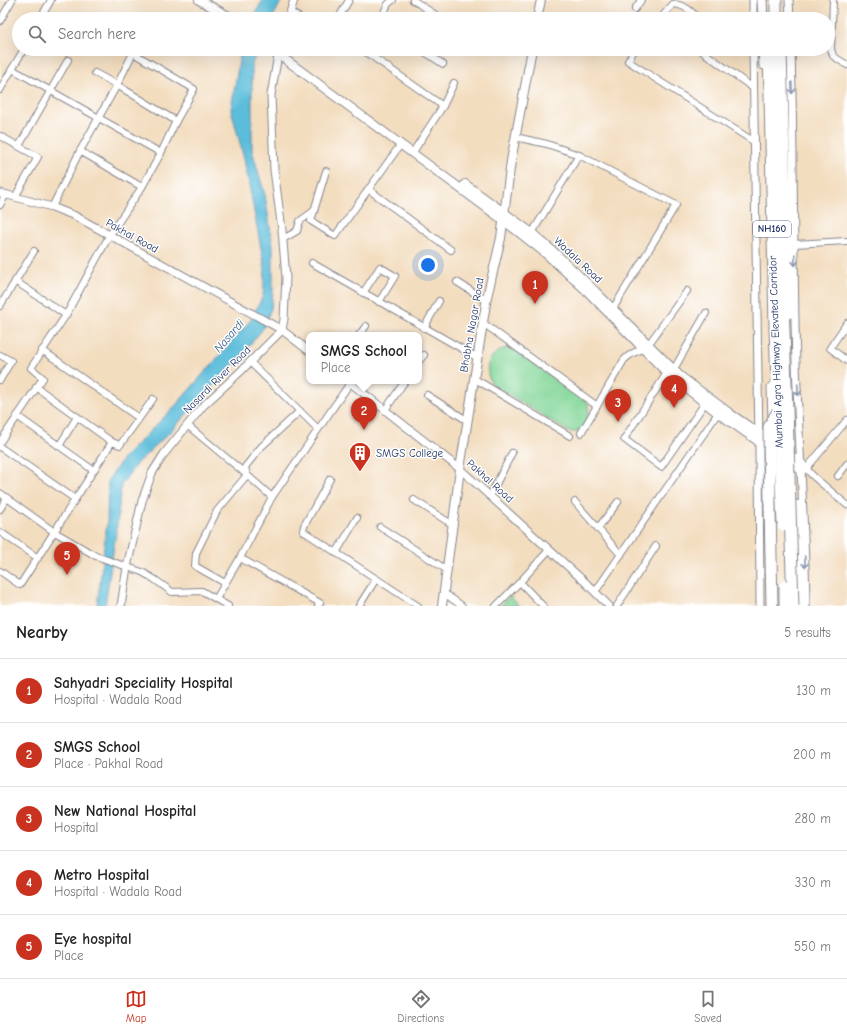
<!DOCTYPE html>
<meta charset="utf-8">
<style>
:root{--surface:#fff;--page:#f6f6f6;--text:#222;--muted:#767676;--line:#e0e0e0;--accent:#c8321e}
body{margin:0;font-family:"Comic Neue",sans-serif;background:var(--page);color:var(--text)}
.you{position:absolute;left:428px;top:265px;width:14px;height:14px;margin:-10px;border:3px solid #fff;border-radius:50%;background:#1a73e8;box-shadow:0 0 0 6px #1a73e833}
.badge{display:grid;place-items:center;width:26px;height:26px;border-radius:50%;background:var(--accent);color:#fff;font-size:13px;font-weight:700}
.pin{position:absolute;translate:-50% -33px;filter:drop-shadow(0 1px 2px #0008)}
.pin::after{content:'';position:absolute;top:21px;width:14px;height:12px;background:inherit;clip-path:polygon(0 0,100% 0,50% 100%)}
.popup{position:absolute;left:306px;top:332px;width:116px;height:52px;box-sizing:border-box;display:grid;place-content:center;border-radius:8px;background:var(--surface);filter:drop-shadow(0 1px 3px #0005);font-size:13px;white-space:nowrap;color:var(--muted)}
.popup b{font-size:15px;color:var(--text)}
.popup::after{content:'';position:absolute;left:50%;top:100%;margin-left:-8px;border:8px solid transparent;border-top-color:var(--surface)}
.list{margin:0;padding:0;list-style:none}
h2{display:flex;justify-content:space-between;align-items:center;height:52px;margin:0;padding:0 16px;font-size:17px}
h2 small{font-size:13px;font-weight:400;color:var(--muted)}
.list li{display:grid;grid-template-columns:26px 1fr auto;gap:12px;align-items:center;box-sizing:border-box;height:64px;padding:0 16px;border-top:1px solid var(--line)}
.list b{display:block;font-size:15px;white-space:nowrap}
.list p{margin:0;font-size:13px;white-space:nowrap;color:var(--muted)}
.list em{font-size:13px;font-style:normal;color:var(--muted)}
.icon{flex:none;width:22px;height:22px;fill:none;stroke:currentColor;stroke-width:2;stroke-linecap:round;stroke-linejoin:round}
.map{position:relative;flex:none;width:847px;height:606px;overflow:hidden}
.search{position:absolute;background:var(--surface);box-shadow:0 4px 16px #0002;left:12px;right:12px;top:12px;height:44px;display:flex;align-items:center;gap:10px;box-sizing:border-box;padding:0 14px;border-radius:22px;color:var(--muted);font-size:15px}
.sheet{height:372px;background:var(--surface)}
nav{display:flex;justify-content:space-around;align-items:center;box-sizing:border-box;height:56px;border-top:1px solid var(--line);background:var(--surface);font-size:11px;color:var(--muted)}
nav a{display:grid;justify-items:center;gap:2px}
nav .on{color:var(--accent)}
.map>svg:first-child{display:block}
.green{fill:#82d698;stroke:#4e827b}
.water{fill:#5bbdda;stroke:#3b769c}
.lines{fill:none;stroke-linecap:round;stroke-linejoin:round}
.minor-casing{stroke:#87868e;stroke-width:8}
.tertiary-casing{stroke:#87868e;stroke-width:9}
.secondary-casing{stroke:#87868e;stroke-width:10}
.primary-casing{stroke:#87868e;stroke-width:11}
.motorway-casing{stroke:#87868e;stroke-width:13}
.minor{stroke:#fff;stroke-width:6}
.tertiary{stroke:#fff;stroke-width:7}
.secondary{stroke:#fff;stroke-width:8}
.primary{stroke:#fff;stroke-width:9}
.motorway{stroke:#fff;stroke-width:11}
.motorway-bridge-casing{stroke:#87868e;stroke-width:13;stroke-linecap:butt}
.motorway-bridge{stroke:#fff;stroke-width:11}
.oneway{stroke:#8d97ae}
.labels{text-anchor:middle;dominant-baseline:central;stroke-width:3;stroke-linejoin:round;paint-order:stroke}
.shield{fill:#fff;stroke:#5f6d8e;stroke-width:1}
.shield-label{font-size:10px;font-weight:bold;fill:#1b2f5e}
.street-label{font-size:11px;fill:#1b2f5e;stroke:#fff}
.poi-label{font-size:11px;fill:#1b2f5e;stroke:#fff;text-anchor:start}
.water-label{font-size:12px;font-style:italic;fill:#316189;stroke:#fff}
</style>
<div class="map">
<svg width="847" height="606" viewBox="0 0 847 606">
<rect width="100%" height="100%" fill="#fff"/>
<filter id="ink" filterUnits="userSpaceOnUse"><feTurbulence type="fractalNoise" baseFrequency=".025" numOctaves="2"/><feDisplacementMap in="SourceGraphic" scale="8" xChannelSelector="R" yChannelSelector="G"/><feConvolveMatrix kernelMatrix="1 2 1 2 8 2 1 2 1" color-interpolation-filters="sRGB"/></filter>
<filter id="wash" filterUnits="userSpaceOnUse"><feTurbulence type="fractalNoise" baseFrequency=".012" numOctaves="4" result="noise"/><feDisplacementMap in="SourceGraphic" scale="16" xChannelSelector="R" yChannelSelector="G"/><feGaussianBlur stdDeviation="0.9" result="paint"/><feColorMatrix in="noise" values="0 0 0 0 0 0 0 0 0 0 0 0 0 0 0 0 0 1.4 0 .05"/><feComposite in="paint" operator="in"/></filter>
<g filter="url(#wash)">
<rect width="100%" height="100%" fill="#f3ddbf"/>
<g class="green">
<path d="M507,348L517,351L588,403C590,412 586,429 576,432C573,432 571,432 569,432L492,384C482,367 489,353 507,348Z"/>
<polygon points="510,596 519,606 500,606"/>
</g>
<g class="water">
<polygon points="263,0 282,0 272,19 252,19"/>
<polygon points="241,49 260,49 252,63 252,150 265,195 273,246 273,290 271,309 262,330 240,357 169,433 137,463 121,485 117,525 105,606 97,606 107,522 108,480 125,456 176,405 250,321 263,296 265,269 244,159 231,109"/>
</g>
</g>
<g filter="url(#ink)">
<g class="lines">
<g class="minor-casing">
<g id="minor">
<polyline points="413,0 442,19"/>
<polyline points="833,0 831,49 833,56 847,65"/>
<polyline points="635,9 641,0"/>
<polyline points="290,12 302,19"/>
<polyline points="40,19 51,0"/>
<polyline points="338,19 349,0"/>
<polyline points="381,19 388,4 393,0"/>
<path d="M660,19L673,4C685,5 691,11 699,19"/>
<polyline points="0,21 12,0"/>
<polyline points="24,49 12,69 161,153"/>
<polyline points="360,49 366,52 367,49"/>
<polyline points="420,49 443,64"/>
<polyline points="635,49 628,61 753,141"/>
<polyline points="699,49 753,88"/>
<polyline points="366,52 443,106 413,152"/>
<polyline points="95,73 117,85 176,121"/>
<polyline points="0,90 12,69"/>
<polyline points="443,106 454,83"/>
<polyline points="0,136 38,157 15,197"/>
<polyline points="515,137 547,144 579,155 676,205 611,312"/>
<polyline points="19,146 68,60"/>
<polyline points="80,151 142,187"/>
<polyline points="326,171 311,221 335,236 401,144"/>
<polyline points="368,189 451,250"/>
<polyline points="0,205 6,194"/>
<polyline points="532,233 579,155"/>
<polyline points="283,239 297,231 300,221 314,211"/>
<polyline points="794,244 847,241"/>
<polyline points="312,263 478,358"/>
<polyline points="15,281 66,315"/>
<polyline points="457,282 487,301"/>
<polyline points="363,293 380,267 395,276 379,302"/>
<polyline points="0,306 34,251"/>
<polyline points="483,323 597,406"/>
<polyline points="847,323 830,348 847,361"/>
<polyline points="424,328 439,301"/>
<polyline points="359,335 366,326"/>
<polyline points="648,345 687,291"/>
<polyline points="42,350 139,418"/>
<polyline points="0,355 11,361 0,380"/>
<polyline points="419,361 424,355"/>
<polyline points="250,362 318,429"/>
<polyline points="674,369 706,313"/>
<polyline points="667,373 624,439 661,467 705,403"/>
<polyline points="475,379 570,436"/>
<polyline points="36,387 112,442"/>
<polyline points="361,391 368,381"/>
<polyline points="427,395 468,421"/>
<polyline points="385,410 405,381"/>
<polyline points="17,416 93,470"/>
<polyline points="187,425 247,475 217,511 196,553 195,566 225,583"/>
<path d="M581,433L624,360C630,354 635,351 644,349"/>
<polyline points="0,442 43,378 31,368 66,315 109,236 142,187 161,153 176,121 194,89 133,53 117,85 80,151 52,207"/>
<polyline points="59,446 77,417"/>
<polyline points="0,447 75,499"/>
<polyline points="804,466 813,476 847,505"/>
<polyline points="806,469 847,420"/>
<polyline points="838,476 847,464"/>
<polyline points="330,479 304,526 303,531 418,606"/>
<polyline points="0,493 53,531 96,556 142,572 154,579 172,592 202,591 228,606"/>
<polyline points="490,496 512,453"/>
<polyline points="272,497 247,475 245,467 261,447 300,411"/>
<polyline points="414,500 453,525"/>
<polyline points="575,502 621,555"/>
<polyline points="0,509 7,498"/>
<polyline points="380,527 447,570"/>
<polyline points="598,528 618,502"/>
<polyline points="0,532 38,558"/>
<polyline points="336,553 357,518"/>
<polyline points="0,571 20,585 112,442 120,445 153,399"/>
<polyline points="520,582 543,606"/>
<polyline points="595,592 718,413"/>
<polyline points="444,593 462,606"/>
<polyline points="216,599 240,558"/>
<polyline points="318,606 320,603 240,558 272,497 350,383"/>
<polyline points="359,606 376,579"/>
<polyline points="496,606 520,582 549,550"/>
<polyline points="617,606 656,546"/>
</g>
</g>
<g class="tertiary-casing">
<g id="tertiary">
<polyline points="753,0 753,19"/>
<polyline points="789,0 790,19"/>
<polyline points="288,19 294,0"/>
<polyline points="753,49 759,442 760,606"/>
<path d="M791,49C794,154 793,259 796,364C799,445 805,525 806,606"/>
<polyline points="0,193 52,207 75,216 282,330 309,351"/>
<polyline points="348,381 460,469 585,582 609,606"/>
<polyline points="121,606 127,567 142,501 152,473 164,454 203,406 240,372 282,330 284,319 286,278 282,230 274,170 271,95 279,49"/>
</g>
</g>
<g class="secondary-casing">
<g id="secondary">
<polyline points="199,0 234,19"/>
<polyline points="537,19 541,0"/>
<polyline points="274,49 278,54 503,220 544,252 587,291 667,373 718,413 772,451"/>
<polyline points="465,184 532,233 555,253 595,291 680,376 732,415 772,442"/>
<polyline points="785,451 802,464"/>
<polyline points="785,459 802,471"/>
<polyline points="442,606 460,469 487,297 501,238 511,161 532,49"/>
</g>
</g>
<g class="primary-casing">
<g id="primary">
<polyline points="762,0 763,19"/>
<polyline points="763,49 764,65"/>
<polyline points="782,49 789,314"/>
<polyline points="772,387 773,421"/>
</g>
</g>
<g class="motorway-casing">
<g id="motorway">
<polyline points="776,0 776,19"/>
<polyline points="769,49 775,328 778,410"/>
<polyline points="777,62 779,202 787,409"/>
<polyline points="797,506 799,606"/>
<polyline points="770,508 772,606"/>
</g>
</g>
<use href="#minor" class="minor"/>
<use href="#tertiary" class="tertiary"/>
<use href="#secondary" class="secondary"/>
<use href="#primary" class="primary"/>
<use href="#motorway" class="motorway"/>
<g class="motorway-bridge-casing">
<g id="motorway-bridge">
<polyline points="787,409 793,606"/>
<polyline points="778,410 783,525"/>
<polyline points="770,508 769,427 778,411"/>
<polyline points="785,586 785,606"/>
</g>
</g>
<use href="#motorway-bridge" class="motorway-bridge"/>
</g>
<defs><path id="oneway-shaft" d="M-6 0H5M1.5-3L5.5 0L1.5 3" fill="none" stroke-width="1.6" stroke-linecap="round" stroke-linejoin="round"/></defs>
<g class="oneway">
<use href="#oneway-shaft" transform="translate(792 88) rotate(88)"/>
<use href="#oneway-shaft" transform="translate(795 260) rotate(89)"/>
<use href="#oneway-shaft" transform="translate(798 390) rotate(87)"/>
<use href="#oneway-shaft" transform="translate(805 562) rotate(88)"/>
</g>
</g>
<defs>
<g id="building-pin" transform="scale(1.15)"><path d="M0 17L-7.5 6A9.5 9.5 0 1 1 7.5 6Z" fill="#c8321e" stroke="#fff"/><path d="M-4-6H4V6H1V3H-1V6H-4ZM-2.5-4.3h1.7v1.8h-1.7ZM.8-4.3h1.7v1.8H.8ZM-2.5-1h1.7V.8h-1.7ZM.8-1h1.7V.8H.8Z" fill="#fff"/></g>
</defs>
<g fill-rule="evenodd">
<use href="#building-pin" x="360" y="453"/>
</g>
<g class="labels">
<rect class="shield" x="753" y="221" width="38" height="16" rx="3"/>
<g class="shield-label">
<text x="772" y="229">NH160</text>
</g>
<g class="street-label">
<text transform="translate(132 236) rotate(29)">Pakhal Road</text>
<text transform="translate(578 260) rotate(43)">Wadala Road</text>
<text transform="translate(472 325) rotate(-80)">Bhabha Nagar Road</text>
<text transform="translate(776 352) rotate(-92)">Mumbai Agra Highway Elevated Corridor</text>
<text transform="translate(217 380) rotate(-45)">Nasardi River Road</text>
<text transform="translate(490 481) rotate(42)">Pakhal Road</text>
</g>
<g class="poi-label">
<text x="376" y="453">SMGS College</text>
</g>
<g class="water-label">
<text transform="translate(229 336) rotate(-49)">Nasardi</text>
</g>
</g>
</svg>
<div class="you"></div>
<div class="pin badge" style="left:535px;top:304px">1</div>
<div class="pin badge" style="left:364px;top:430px">2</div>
<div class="popup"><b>SMGS School</b>Place</div>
<div class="pin badge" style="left:618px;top:422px">3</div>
<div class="pin badge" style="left:674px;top:408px">4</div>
<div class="pin badge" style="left:67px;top:575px">5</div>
<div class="search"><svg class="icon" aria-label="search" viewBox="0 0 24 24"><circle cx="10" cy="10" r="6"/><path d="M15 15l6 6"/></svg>Search here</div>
</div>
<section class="sheet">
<h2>Nearby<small>5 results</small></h2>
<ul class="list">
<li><span class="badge">1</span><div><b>Sahyadri Speciality Hospital</b><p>Hospital · Wadala Road</p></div><em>130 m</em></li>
<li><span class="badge">2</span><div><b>SMGS School</b><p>Place · Pakhal Road</p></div><em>200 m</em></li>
<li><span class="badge">3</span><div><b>New National Hospital</b><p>Hospital</p></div><em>280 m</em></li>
<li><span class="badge">4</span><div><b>Metro Hospital</b><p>Hospital · Wadala Road</p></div><em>330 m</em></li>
<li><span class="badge">5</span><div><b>Eye hospital</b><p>Place</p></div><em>550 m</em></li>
</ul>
</section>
<nav>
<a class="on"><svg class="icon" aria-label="map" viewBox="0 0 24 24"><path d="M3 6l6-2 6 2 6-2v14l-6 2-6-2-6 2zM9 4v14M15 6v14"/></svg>Map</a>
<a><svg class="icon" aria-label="directions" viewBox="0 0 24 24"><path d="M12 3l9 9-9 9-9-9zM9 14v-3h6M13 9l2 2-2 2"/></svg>Directions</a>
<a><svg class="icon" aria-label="saved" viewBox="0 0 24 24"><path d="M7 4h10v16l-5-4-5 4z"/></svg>Saved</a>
</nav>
